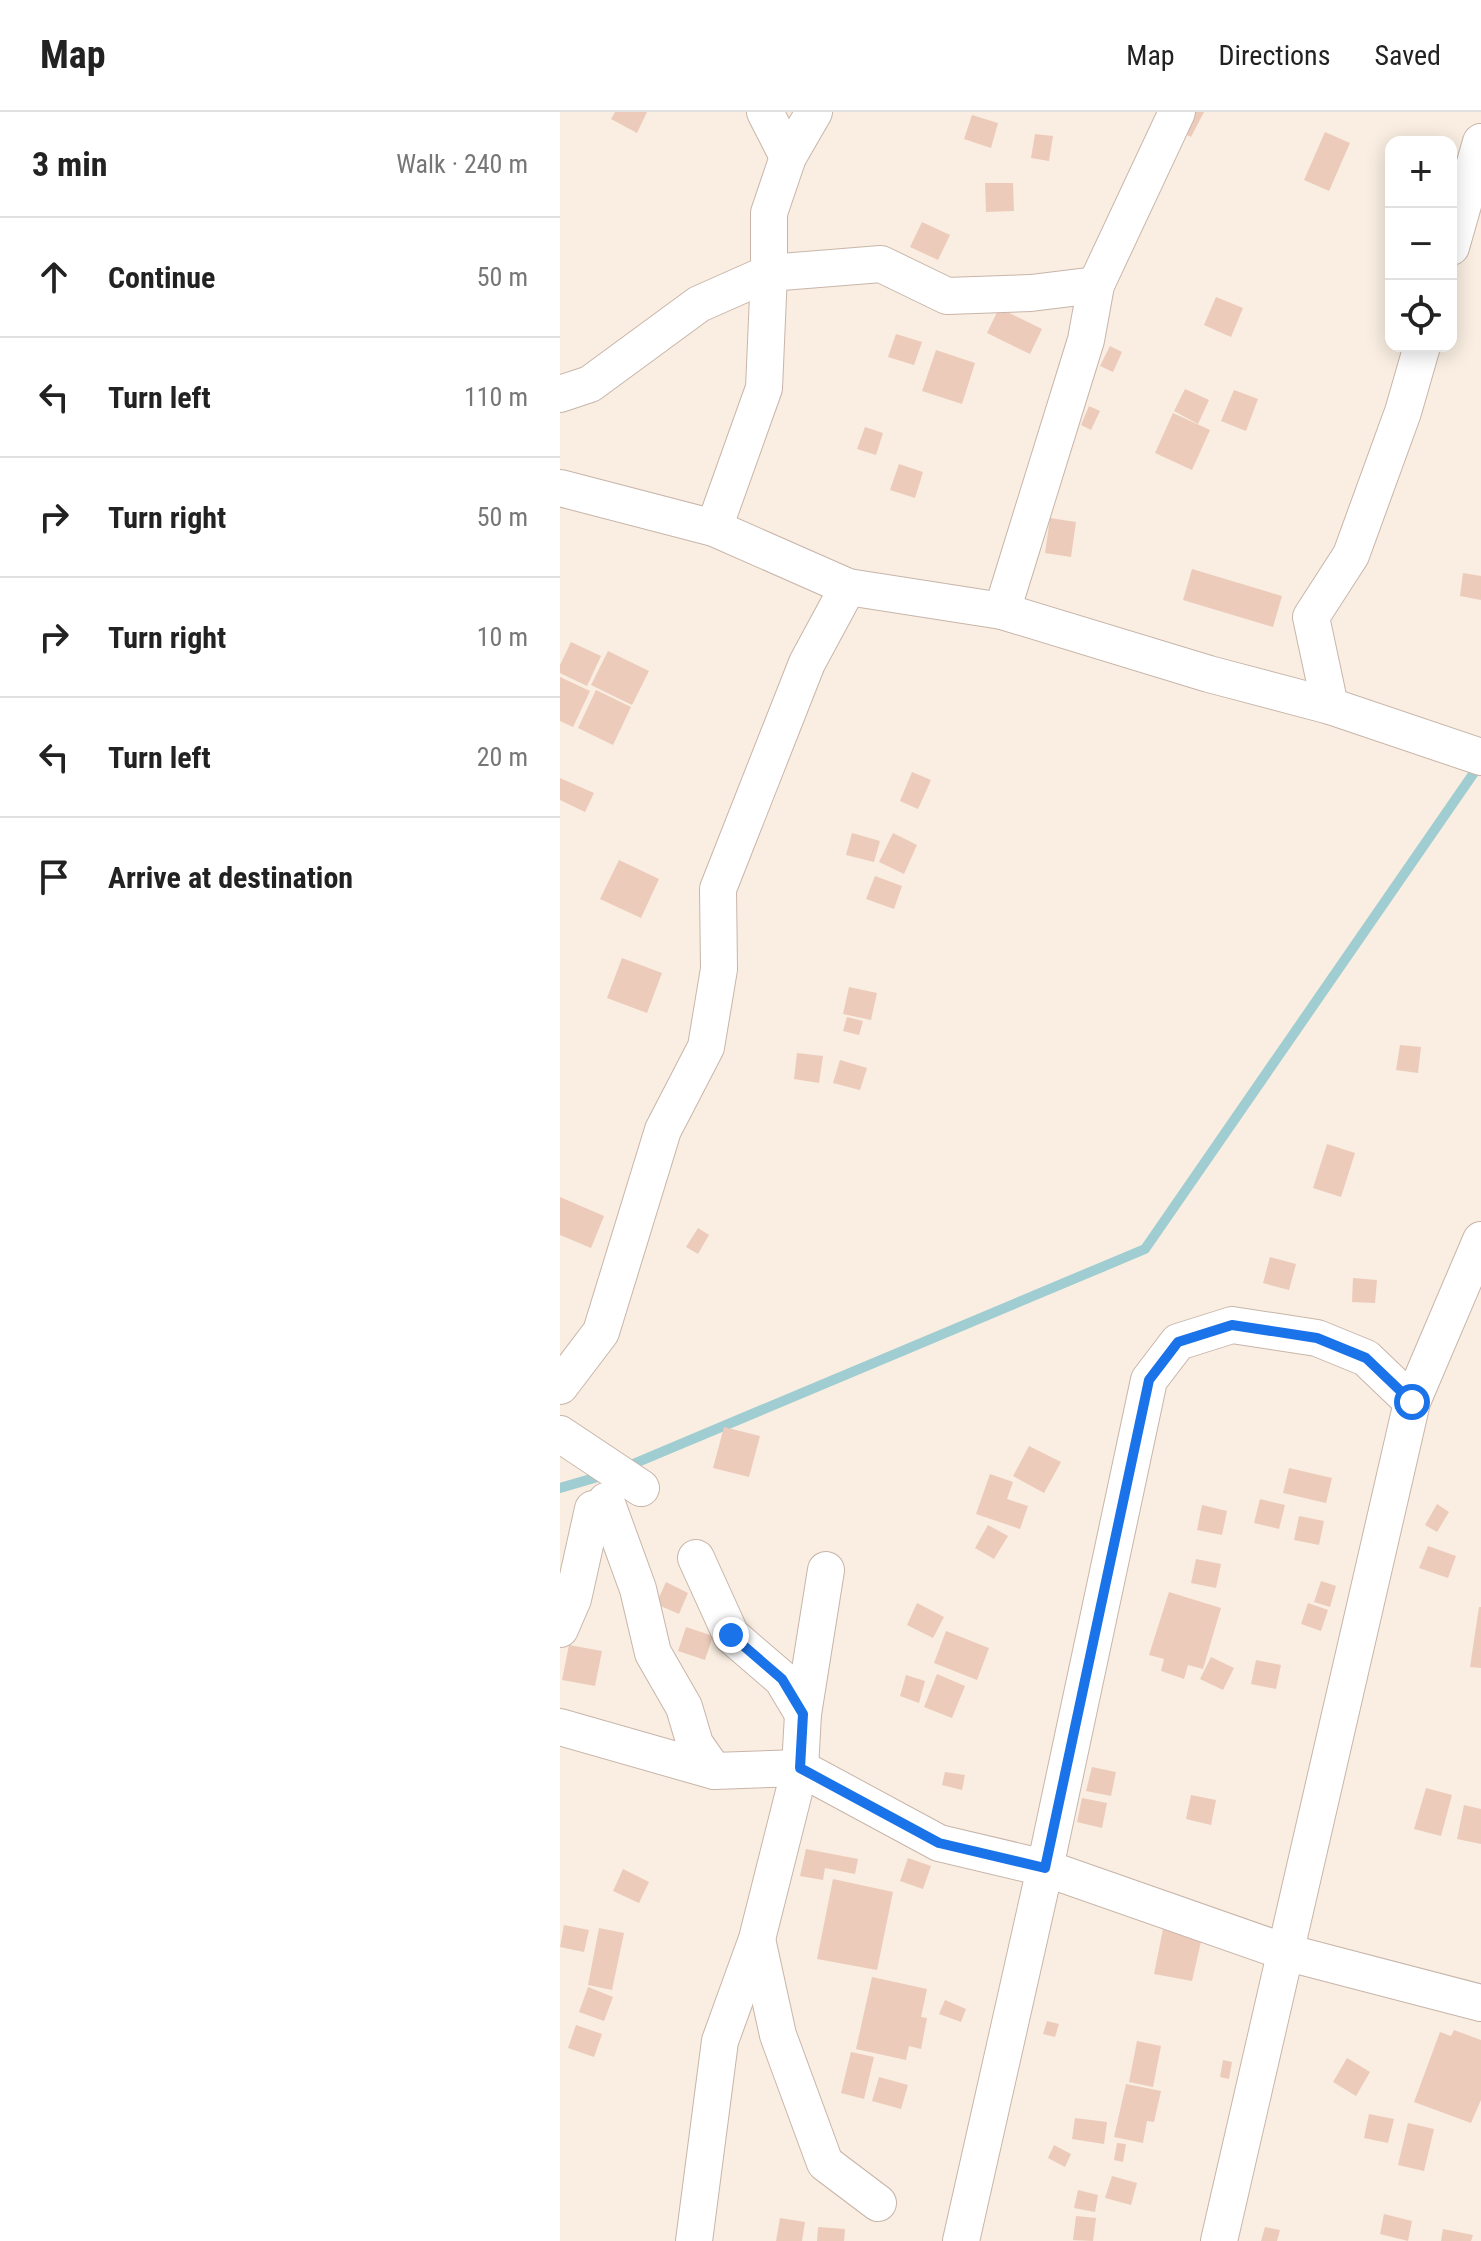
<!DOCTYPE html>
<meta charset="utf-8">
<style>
:root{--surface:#fff;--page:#f2f2f2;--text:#222;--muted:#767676;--line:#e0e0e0}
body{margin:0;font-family:"Roboto Condensed",sans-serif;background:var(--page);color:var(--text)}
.controls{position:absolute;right:24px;top:24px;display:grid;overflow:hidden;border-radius:16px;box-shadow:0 4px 20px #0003}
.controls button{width:72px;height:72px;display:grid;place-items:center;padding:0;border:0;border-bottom:2px solid var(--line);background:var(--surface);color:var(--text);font:40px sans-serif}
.stop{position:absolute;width:24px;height:24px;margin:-18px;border:6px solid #1a73e8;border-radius:50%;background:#fff}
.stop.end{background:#1a73e8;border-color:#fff;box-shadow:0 2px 8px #0008}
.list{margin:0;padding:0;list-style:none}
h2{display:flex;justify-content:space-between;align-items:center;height:104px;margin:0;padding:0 32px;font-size:34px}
h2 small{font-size:26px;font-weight:400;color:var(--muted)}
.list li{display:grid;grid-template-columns:52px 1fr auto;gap:24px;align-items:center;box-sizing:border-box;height:120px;padding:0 32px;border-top:2px solid var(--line)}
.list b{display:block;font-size:30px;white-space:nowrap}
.list em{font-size:26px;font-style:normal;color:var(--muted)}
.icon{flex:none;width:44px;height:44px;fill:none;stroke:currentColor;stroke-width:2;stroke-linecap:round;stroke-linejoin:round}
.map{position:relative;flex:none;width:921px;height:2129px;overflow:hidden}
header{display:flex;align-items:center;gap:48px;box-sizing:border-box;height:112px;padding:0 40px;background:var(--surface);border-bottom:2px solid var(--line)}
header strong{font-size:38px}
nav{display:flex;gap:44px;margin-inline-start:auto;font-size:28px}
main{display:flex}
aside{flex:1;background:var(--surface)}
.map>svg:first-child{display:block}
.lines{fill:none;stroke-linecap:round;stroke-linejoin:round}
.stream{stroke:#9fcdd1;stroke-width:10}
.building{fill:#eccbbb}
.street-casing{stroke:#c8b5aa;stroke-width:38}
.street{stroke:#fff;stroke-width:36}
.route{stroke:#1a73e8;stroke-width:10}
</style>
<header>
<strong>Map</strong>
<nav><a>Map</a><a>Directions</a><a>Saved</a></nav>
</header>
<main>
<aside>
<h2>3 min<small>Walk · 240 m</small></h2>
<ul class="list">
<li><svg class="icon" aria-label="ahead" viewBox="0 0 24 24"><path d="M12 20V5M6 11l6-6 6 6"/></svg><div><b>Continue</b></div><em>50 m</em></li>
<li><svg class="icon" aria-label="left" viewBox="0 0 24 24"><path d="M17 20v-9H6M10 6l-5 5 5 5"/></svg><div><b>Turn left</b></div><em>110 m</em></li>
<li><svg class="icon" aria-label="right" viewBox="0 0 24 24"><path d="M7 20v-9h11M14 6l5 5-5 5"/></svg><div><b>Turn right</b></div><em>50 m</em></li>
<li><svg class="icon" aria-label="right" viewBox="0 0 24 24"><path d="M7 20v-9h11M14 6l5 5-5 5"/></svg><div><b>Turn right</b></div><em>10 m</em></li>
<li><svg class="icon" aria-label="left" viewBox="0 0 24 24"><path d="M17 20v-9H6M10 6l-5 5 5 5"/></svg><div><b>Turn left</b></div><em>20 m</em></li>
<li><svg class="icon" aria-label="arrive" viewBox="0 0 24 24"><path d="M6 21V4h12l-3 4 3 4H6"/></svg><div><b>Arrive at destination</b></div></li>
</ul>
</aside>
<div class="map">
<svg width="921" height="2129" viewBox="0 0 921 2129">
<rect width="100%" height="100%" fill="#f9eee1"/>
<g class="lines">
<g class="stream">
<polyline points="66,1355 585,1137 920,652"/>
<polyline points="0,1376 48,1362"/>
</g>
</g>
<g class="building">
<polygon points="55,0 87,0 77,21 51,7"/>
<polygon points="623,0 644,0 631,25 615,17"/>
<polygon points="412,3 438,11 431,36 404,27"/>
<polygon points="765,20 790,31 769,79 744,68"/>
<polygon points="475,22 493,24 489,49 471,46"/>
<polygon points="425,71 453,71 454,99 426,100"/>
<polygon points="362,110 390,123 378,148 350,135"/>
<polygon points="656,185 683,196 671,225 644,213"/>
<polygon points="439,196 482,217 470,242 427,221"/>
<polygon points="336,222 362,230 354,253 328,245"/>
<polygon points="550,234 562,240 553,260 540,254"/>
<polygon points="376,238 415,251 402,292 362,279"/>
<polygon points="625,277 649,288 638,312 614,299"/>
<polygon points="674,278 698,287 686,319 661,309"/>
<polygon points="529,294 540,299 531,318 521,313"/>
<polygon points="613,301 650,318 632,358 595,341"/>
<polygon points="305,315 323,321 316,343 297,337"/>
<polygon points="339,352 363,360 355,386 330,378"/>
<polygon points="490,406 516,410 511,445 485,441"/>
<polygon points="632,457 722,484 713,515 623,488"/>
<polygon points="903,461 921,464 921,488 900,484"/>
<polygon points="11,530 41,544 27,574 0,561 0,553"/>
<polygon points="48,539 89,559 72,593 31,573"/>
<polygon points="0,565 30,579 13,615 0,609"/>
<polygon points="36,578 71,595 53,633 18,616"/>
<polygon points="352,660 371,668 358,697 340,689"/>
<polygon points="0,666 34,681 25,700 0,688"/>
<polygon points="292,721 320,729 314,750 286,743"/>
<polygon points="333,721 357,733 344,762 319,750"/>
<polygon points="59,748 99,767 81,806 40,787"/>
<polygon points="315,764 342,774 334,797 306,787"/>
<polygon points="62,846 102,861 87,901 47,886"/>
<polygon points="289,875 317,881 311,908 283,902"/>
<polygon points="287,905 303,909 299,923 283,919"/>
<polygon points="840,933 861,935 858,961 836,958"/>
<polygon points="237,941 263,944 259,971 234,967"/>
<polygon points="280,948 307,956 300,978 273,971"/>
<polygon points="767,1032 795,1041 781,1085 753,1076"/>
<polygon points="0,1085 44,1104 31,1136 0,1123"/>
<polygon points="138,1116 149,1123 138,1142 126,1135"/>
<polygon points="710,1145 736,1152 729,1178 703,1171"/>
<polygon points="793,1166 817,1168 815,1191 792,1190"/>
<polygon points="164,1315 200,1324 189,1365 153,1356"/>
<polygon points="469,1334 501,1350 484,1381 453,1364"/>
<polygon points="729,1356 772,1366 766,1391 723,1381"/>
<polygon points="430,1362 453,1370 447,1387 468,1394 460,1417 416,1402"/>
<polygon points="700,1387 725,1393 719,1417 694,1411"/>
<polygon points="877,1392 889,1400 877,1420 865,1413"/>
<polygon points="642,1393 667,1399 662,1423 637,1418"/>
<polygon points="739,1404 764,1409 759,1433 734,1428"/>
<polygon points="428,1413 448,1424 434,1447 415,1436"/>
<polygon points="868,1434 896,1444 888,1466 859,1456"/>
<polygon points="636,1447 661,1452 656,1476 631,1471"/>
<polygon points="761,1469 776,1474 770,1495 754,1490"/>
<polygon points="106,1470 128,1481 119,1502 96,1492"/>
<polygon points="609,1480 661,1496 643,1557 628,1553 624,1567 601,1559 604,1547 589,1543"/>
<polygon points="357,1491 384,1505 373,1526 347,1513"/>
<polygon points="748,1491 768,1498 761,1519 741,1512"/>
<polygon points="919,1495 921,1495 921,1556 910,1555"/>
<polygon points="126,1515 153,1524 145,1548 118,1539"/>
<polygon points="386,1519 429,1536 417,1568 374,1551"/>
<polygon points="9,1533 42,1539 35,1574 2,1568"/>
<polygon points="651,1545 674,1556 663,1578 640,1567"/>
<polygon points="696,1548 721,1553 716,1577 691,1572"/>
<polygon points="377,1562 405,1574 392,1606 364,1595"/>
<polygon points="346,1563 365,1569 359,1591 340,1584"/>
<polygon points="532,1655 556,1660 551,1684 526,1679"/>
<polygon points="385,1660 405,1663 402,1678 382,1673"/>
<polygon points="866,1676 892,1683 881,1724 854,1717"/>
<polygon points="631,1683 656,1688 651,1713 626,1707"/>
<polygon points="522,1686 547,1691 542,1716 517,1710"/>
<polygon points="904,1693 921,1697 921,1732 897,1727"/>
<polygon points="246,1737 298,1747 295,1762 265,1756 263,1768 240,1764"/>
<polygon points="348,1746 371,1754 363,1777 340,1769"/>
<polygon points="63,1757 89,1770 79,1791 53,1779"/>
<polygon points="273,1767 333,1780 317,1858 257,1847"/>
<polygon points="4,1813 29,1818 24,1840 0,1835"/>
<polygon points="39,1816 64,1821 52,1878 28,1873"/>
<polygon points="603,1817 642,1825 632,1869 594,1862"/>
<polygon points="312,1865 367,1877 361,1905 367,1906 361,1937 349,1934 346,1948 296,1937"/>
<polygon points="28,1875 53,1885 44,1909 19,1900"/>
<polygon points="385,1888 406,1897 401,1910 379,1902"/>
<polygon points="487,1909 499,1912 495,1925 483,1922"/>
<polygon points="16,1913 42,1922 34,1945 8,1936"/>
<polygon points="894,1918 921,1928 921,1988 911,2011 854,1990 880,1920 891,1924"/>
<polygon points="577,1929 601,1934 593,1975 569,1970"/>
<polygon points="291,1940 314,1945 304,1987 281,1981"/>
<polygon points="787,1946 810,1960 796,1984 773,1970"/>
<polygon points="663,1948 672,1950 669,1967 660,1965"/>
<polygon points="319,1965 348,1973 341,1997 312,1989"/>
<polygon points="566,1972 601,1979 594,2010 587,2009 583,2031 554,2025"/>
<polygon points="809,2002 834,2007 828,2031 804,2026"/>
<polygon points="515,2006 547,2010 544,2032 512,2027"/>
<polygon points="848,2011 874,2017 864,2059 838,2053"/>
<polygon points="557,2031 566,2032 563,2050 554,2048"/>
<polygon points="494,2033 511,2042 505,2055 488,2046"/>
<polygon points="552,2064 577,2071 571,2093 545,2086"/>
<polygon points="518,2078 538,2083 535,2100 514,2096"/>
<polygon points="824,2102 852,2109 848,2129 820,2122"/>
<polygon points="516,2104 536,2106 533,2129 513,2128"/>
<polygon points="220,2106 245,2110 242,2129 216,2129"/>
<polygon points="258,2115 285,2117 284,2129 257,2129"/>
<polygon points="705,2115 720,2118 717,2129 701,2129"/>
<polygon points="883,2117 913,2123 911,2129 881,2129"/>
</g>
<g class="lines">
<g class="street-casing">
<g id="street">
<polyline points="205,0 228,45"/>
<polyline points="891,135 921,30"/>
<polyline points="0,282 30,272 139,192 209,161 321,152 387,184 471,181 536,173"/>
<polyline points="0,376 154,416 288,475 442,499 649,562 770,594 921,645"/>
<polyline points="154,416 204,276 209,161 209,101 228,45 254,0"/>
<polyline points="442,499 526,228 536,173 617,0"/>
<polyline points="770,594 751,505 791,443 843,300 862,234"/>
<polyline points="0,1274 41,1220 103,1018 146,935 159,857 158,777 247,551 288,475"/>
<polyline points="0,1322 81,1376"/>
<polyline points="46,1389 78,1477 93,1541 124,1595 135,1632 154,1659"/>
<polyline points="136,1446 171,1523 222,1567 243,1602"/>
<polyline points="0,1517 13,1487 33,1397"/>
<polyline points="0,1615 154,1659 240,1656 379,1731 485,1756 725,1840 921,1891"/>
<polyline points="197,1827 218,1923 265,2051 318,2091"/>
<polyline points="134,2129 160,1929 197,1827 240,1656 243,1602 266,1458"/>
<polyline points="401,2129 485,1756 589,1268 618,1230 672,1213 757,1226 806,1246 852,1290"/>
<polyline points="659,2129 852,1290 921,1128"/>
</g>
</g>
<use href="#street" class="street"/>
</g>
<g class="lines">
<polyline class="route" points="171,1523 222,1567 243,1602 240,1656 379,1731 485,1756 589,1268 618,1230 672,1213 757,1226 806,1246 852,1290"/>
</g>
</svg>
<div class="controls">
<button>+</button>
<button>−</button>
<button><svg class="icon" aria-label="locate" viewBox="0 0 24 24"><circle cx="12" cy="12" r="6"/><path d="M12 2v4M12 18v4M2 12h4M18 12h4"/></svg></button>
</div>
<div class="stop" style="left:852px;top:1290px"></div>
<div class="stop end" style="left:171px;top:1523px"></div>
</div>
</main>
